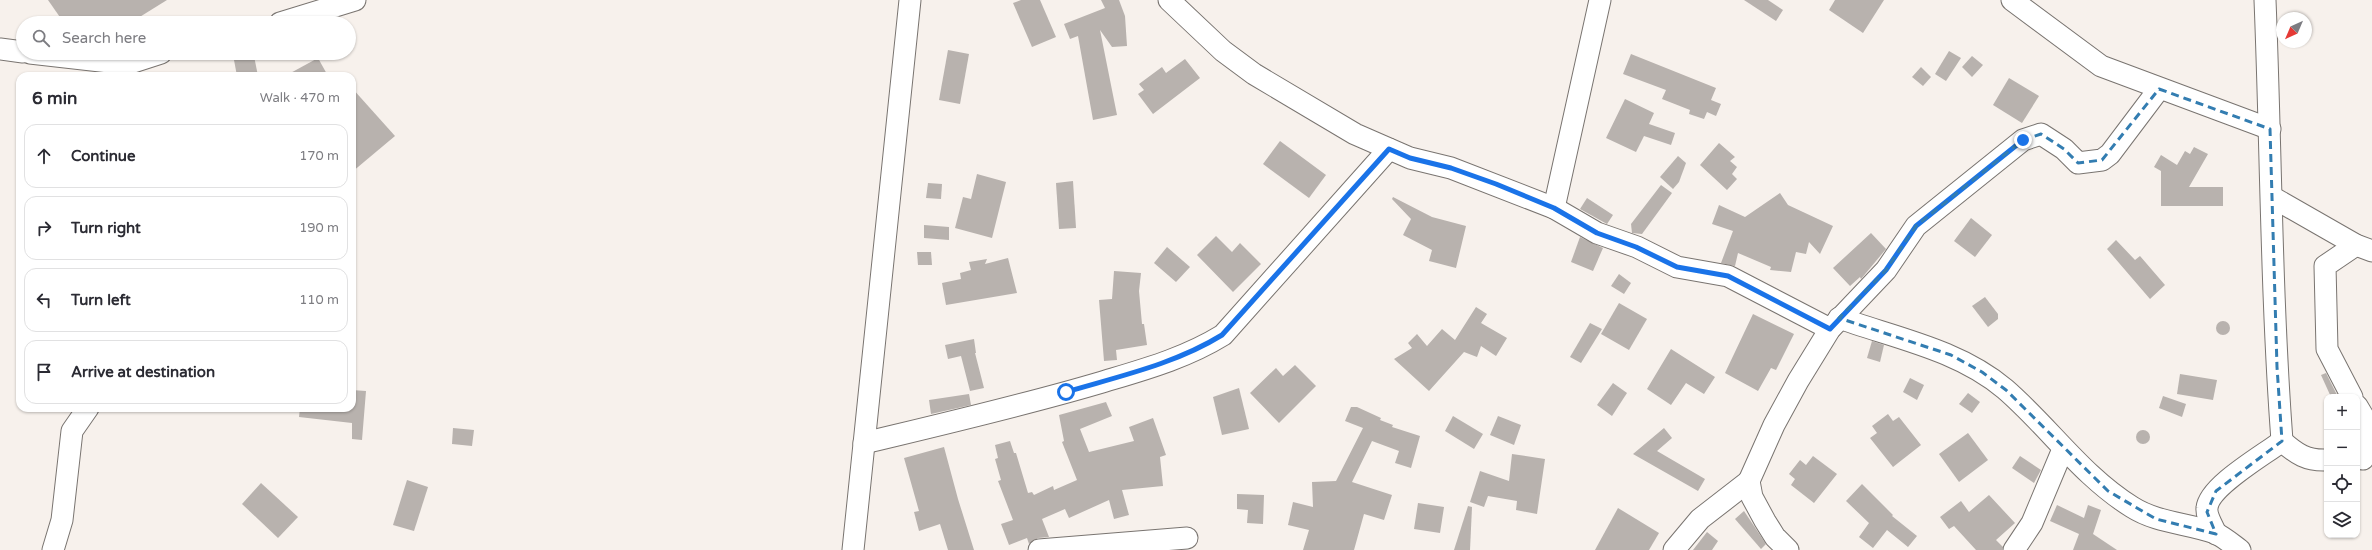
<!DOCTYPE html>
<meta charset="utf-8">
<style>
:root{--surface:#fff;--page:#f2f2f3;--text:#2b2b33;--muted:#7c7c81;--line:#e1e1e2}
body{margin:0;font-family:"Varela Round",sans-serif;background:var(--page);color:var(--text)}
.controls{position:absolute;right:12px;bottom:12px;display:grid;overflow:hidden;border-radius:8px;box-shadow:0 1px 3px #0004}
.controls button{width:36px;height:36px;display:grid;place-items:center;padding:0;border:0;border-bottom:1px solid var(--line);background:var(--surface);color:var(--text);font:20px sans-serif}
.compass{position:absolute;left:2276px;top:12px;width:36px;height:36px;border-radius:50%;background:var(--surface);box-shadow:0 1px 3px #0004;rotate:224deg}
.stop{position:absolute;width:12px;height:12px;margin:-9px;border:3px solid #1a73e8;border-radius:50%;background:#fff}
.stop.end{background:#1a73e8;border-color:#fff;box-shadow:0 1px 4px #0008}
.list{margin:0;padding:0;list-style:none}
h2{display:flex;justify-content:space-between;align-items:center;height:52px;margin:0;padding:0 16px;font-size:17px}
h2 small{font-size:13px;font-weight:400;color:var(--muted)}
.list li{display:grid;grid-template-columns:26px 1fr auto;gap:12px;align-items:center;box-sizing:border-box;height:64px;margin:0 8px 8px;padding:0 8px;border:1px solid var(--line);border-radius:12px}
.list b{display:block;font-size:15px;white-space:nowrap}
.list em{font-size:13px;font-style:normal;color:var(--muted)}
.icon{flex:none;width:22px;height:22px;fill:none;stroke:currentColor;stroke-width:2;stroke-linecap:round;stroke-linejoin:round}
.map{position:relative;flex:none;width:2372px;height:550px;overflow:hidden}
.search{position:absolute;background:var(--surface);box-shadow:0 1px 3px #0004;left:16px;top:16px;width:340px;height:44px;display:flex;align-items:center;gap:10px;box-sizing:border-box;padding:0 14px;border-radius:22px;color:var(--muted);font-size:15px}
.panel{position:absolute;background:var(--surface);box-shadow:0 1px 3px #0004;left:16px;top:72px;width:340px;height:340px;border-radius:12px}
.map>svg:first-child{display:block}
.building{fill:#b8b2ae}
.lines{fill:none;stroke-linecap:round;stroke-linejoin:round}
.minor-casing{stroke:#797470;stroke-width:23}
.minor{stroke:#fff;stroke-width:21}
.route{stroke:#1a73e8;stroke-width:5}
.marked{fill:none;stroke:#337db1;stroke-width:3;stroke-dasharray:8 5;stroke-linejoin:round}
</style>
<div class="map">
<svg width="2372" height="550" viewBox="0 0 2372 550">
<rect width="100%" height="100%" fill="#f7f1ec"/>
<g class="building">
<polygon points="48,0 167,0 130,23 64,23"/>
<polygon points="1021,0 1040,0 1056,37 1032,47 1013,3"/>
<polygon points="1101,0 1119,0 1125,16 1127,46 1112,47 1100,30 1117,115 1093,120 1078,36 1070,39 1064,24 1105,8"/>
<polygon points="1744,0 1768,0 1783,10 1776,21"/>
<polygon points="1835,0 1884,0 1863,33 1829,10"/>
<polygon points="948,50 969,54 960,104 939,100"/>
<polygon points="1949,51 1961,58 1946,81 1935,74"/>
<polygon points="1631,54 1716,88 1711,100 1721,104 1716,116 1707,112 1704,119 1689,114 1690,110 1662,99 1666,90 1623,74"/>
<polygon points="254,56 258,76 237,76 234,60"/>
<polygon points="1972,56 1983,65 1972,77 1962,67"/>
<polygon points="318,58 328,76 285,76"/>
<polygon points="1185,59 1200,78 1153,114 1138,94 1144,90 1139,84 1162,67 1166,73"/>
<polygon points="1921,67 1931,77 1923,86 1912,77"/>
<polygon points="2009,78 2039,96 2022,123 1993,105"/>
<polygon points="352,88 395,136 352,172"/>
<polygon points="1625,99 1654,113 1649,124 1675,133 1671,145 1644,136 1636,152 1606,138"/>
<polygon points="1280,141 1326,175 1309,198 1263,164"/>
<polygon points="1719,143 1735,157 1730,161 1737,167 1732,174 1737,179 1727,190 1700,165"/>
<polygon points="2194,147 2208,154 2189,187 2223,187 2223,206 2161,206 2161,171 2154,167 2161,155 2177,165 2185,151 2190,154"/>
<polygon points="1678,156 1686,163 1679,182 1673,189 1660,177"/>
<polygon points="977,174 1006,182 992,238 955,228 963,197 971,199"/>
<polygon points="1073,181 1076,228 1059,229 1056,183"/>
<polygon points="928,183 942,184 941,199 926,198"/>
<polygon points="1661,185 1672,193 1642,234 1632,233 1631,224"/>
<polygon points="1780,193 1788,205 1833,226 1820,254 1809,242 1806,254 1796,252 1791,272 1770,270 1771,267 1738,253 1735,266 1721,263 1733,231 1712,224 1719,205 1745,217"/>
<polygon points="1393,197 1432,217 1466,226 1456,268 1429,261 1432,250 1403,235 1411,219 1392,199"/>
<polygon points="1587,198 1613,215 1607,224 1580,209"/>
<polygon points="1971,218 1992,235 1975,257 1954,241"/>
<polygon points="924,225 949,227 949,240 924,238"/>
<polygon points="1871,233 1886,249 1861,279 1860,277 1850,286 1833,268"/>
<polygon points="1216,236 1232,252 1240,243 1261,264 1233,292 1197,255"/>
<polygon points="1580,237 1603,248 1593,271 1571,262"/>
<polygon points="2116,240 2135,260 2140,256 2165,285 2150,299 2107,249"/>
<polygon points="1167,247 1190,267 1176,282 1154,263"/>
<polygon points="917,252 931,252 932,265 918,265"/>
<polygon points="1008,258 1017,293 946,305 942,283 961,279 960,273 971,270 969,262 987,259 985,264"/>
<polygon points="1114,271 1141,273 1139,291 1142,324 1144,324 1147,345 1116,350 1117,360 1104,361 1099,300 1112,299"/>
<polygon points="1619,274 1631,283 1624,294 1611,286"/>
<polygon points="1985,297 1998,314 1998,319 1988,327 1972,306"/>
<polygon points="1619,303 1647,319 1629,350 1601,334"/>
<polygon points="1476,307 1487,314 1481,323 1507,338 1496,356 1481,346 1477,357 1464,352 1429,391 1394,359 1412,348 1408,343 1417,334 1427,346 1442,329 1455,340"/>
<polygon points="1753,314 1794,334 1776,370 1771,368 1758,391 1725,373"/>
<circle cx="2223" cy="328" r="7"/>
<polygon points="1590,323 1602,329 1581,363 1570,357"/>
<polygon points="974,339 976,353 975,353 984,388 970,391 961,356 948,359 945,345"/>
<polygon points="1872,341 1884,345 1880,362 1867,358"/>
<polygon points="1671,349 1715,377 1704,394 1686,383 1671,405 1647,389"/>
<polygon points="1295,365 1316,386 1279,423 1250,393 1276,368 1283,376"/>
<polygon points="2326,373 2338,397 2331,397 2321,375"/>
<polygon points="2180,374 2217,380 2213,400 2177,394"/>
<polygon points="1910,378 1924,385 1917,400 1903,392"/>
<polygon points="1613,383 1627,393 1612,416 1597,405"/>
<polygon points="1239,388 1249,429 1222,435 1213,397"/>
<polygon points="352,390 366,391 362,440 352,439 352,423 299,417 300,408 352,408"/>
<polygon points="1968,393 1980,402 1972,413 1959,404"/>
<polygon points="969,394 971,405 931,414 929,400"/>
<polygon points="2163,396 2186,404 2182,417 2159,408"/>
<polygon points="1106,402 1112,416 1080,429 1089,452 1134,441 1129,427 1153,418 1166,455 1160,457 1163,486 1122,490 1129,515 1114,519 1109,500 1069,518 1065,509 1042,519 1049,537 1038,538 1029,544 1027,538 1009,545 1001,524 1013,520 998,481 1001,480 995,459 998,458 995,445 1010,441 1014,453 1016,453 1028,493 1032,492 1034,495 1053,486 1054,490 1077,480 1062,442 1064,441 1059,415"/>
<polygon points="1351,407 1357,407 1381,418 1380,420 1393,425 1392,427 1420,436 1411,468 1395,463 1399,451 1372,441 1352,482 1392,495 1384,520 1364,514 1354,550 1303,550 1309,530 1288,525 1293,502 1313,507 1312,482 1336,481 1363,428 1345,421"/>
<polygon points="1888,414 1893,421 1899,417 1921,445 1893,467 1870,438 1877,433 1872,426"/>
<polygon points="1453,416 1483,434 1474,449 1445,431"/>
<polygon points="1498,416 1521,425 1514,445 1490,435"/>
<polygon points="453,428 474,430 472,446 452,444"/>
<polygon points="1664,428 1672,438 1657,451 1705,479 1698,491 1633,454"/>
<circle cx="2143" cy="437" r="7"/>
<polygon points="1968,433 1988,460 1959,482 1939,454"/>
<polygon points="944,447 958,499 974,550 948,550 940,524 919,531 914,512 919,511 904,458"/>
<polygon points="1512,454 1545,459 1537,514 1516,510 1517,501 1488,496 1484,507 1470,502 1480,471 1509,481"/>
<polygon points="1813,456 1837,474 1814,503 1791,485 1795,479 1789,474 1800,460 1806,465"/>
<polygon points="2020,456 2041,470 2034,483 2012,468"/>
<polygon points="407,480 428,487 414,531 393,525"/>
<polygon points="261,483 298,517 278,538 242,504"/>
<polygon points="1862,484 1893,515 1892,516 1917,536 1908,547 1887,530 1873,548 1859,537 1869,523 1846,501"/>
<polygon points="1237,494 1264,495 1263,524 1247,523 1248,510 1237,509"/>
<polygon points="1989,495 2015,523 1996,540 2003,547 2002,550 1976,550 1954,526 1949,529 1940,517 1961,501 1969,512"/>
<polygon points="1418,503 1444,507 1440,533 1414,529"/>
<polygon points="2057,505 2084,518 2088,505 2101,510 2093,534 2117,550 2073,550 2079,534 2050,521"/>
<polygon points="1468,506 1472,507 1470,550 1454,550"/>
<polygon points="1618,508 1659,533 1649,550 1595,550"/>
<polygon points="1744,511 1766,544 1761,549 1735,519"/>
<polygon points="1707,532 1718,541 1712,550 1693,550"/>
</g>
<g class="lines">
<g class="minor-casing">
<g id="minor">
<polyline points="1169,0 1223,51 1254,74 1355,134 1410,158 1451,168 1554,208 1597,233 1637,247 1677,267 1728,276 1830,329"/>
<polyline points="2012,0 2101,66 2270,129"/>
<path d="M2265,0C2271,147 2271,294 2282,441C2296,454 2307,461 2327,460"/>
<polyline points="280,23 355,0"/>
<polyline points="0,49 23,52"/>
<polyline points="30,53 127,64 161,53"/>
<polyline points="2272,197 2356,245 2372,251"/>
<polyline points="1554,208 1600,0"/>
<path d="M1839,318C1896,338 1959,350 2005,389C2049,427 2082,476 2132,507C2157,523 2188,523 2215,533C2224,537 2233,545 2240,550"/>
<polyline points="2352,397 2327,349 2325,266 2356,245"/>
<polyline points="2357,406 2363,416 2363,459"/>
<path d="M864,443C943,424 1021,406 1099,383C1142,370 1184,359 1223,335L1389,149"/>
<path d="M2216,534C2213,526 2206,516 2207,508C2209,486 2264,455 2282,441"/>
<polyline points="53,550 62,520 72,431 88,408"/>
<polyline points="853,550 910,0"/>
<polyline points="1039,550 1187,538"/>
<polyline points="1674,550 1700,519 1749,481"/>
<polyline points="1788,550 1775,537 1765,521 1752,497 1749,481 1774,425 1798,381 1830,329 1886,270 1916,226 2023,140 2041,134 2064,149 2078,163 2102,160 2110,154 2159,89"/>
<polyline points="2014,550 2032,523 2063,449"/>
</g>
</g>
<use href="#minor" class="minor"/>
</g>
<g class="lines">
<path class="route" d="M1066,392C1120,376 1175,364 1222,335L1389,149L1410,158L1451,168L1496,184L1554,208L1597,233L1636,247L1677,267L1728,276L1830,329L1886,270L1916,226L2023,140"/>
</g>
<path class="marked" d="M2159,89L2270,129L2277,367L2282,441L2216,491L2207,512L2216,534L2156,519L2108,491L2006,390L1982,372L1951,355L1839,318L1886,270L1916,226L2023,140L2041,134L2064,149L2078,163L2102,160Z"/>
</svg>
<div class="controls">
<button>+</button>
<button>−</button>
<button><svg class="icon" aria-label="locate" viewBox="0 0 24 24"><circle cx="12" cy="12" r="6"/><path d="M12 2v4M12 18v4M2 12h4M18 12h4"/></svg></button>
<button><svg class="icon" aria-label="layers" viewBox="0 0 24 24"><path d="M12 4l9 5-9 5-9-5zM3 14l9 5 9-5"/></svg></button>
</div>
<svg class="compass" viewBox="-18 -18 36 36"><path d="M0-13l5 13h-10z" fill="#e53935"/><path d="M0 13l5-13h-10z" fill="#7c7c81"/></svg>
<div class="stop" style="left:1066px;top:392px"></div>
<div class="stop end" style="left:2023px;top:140px"></div>
<div class="search"><svg class="icon" aria-label="search" viewBox="0 0 24 24"><circle cx="10" cy="10" r="6"/><path d="M15 15l6 6"/></svg>Search here</div>
<section class="panel">
<h2>6 min<small>Walk · 470 m</small></h2>
<ul class="list">
<li><svg class="icon" aria-label="ahead" viewBox="0 0 24 24"><path d="M12 20V5M6 11l6-6 6 6"/></svg><div><b>Continue</b></div><em>170 m</em></li>
<li><svg class="icon" aria-label="right" viewBox="0 0 24 24"><path d="M7 20v-9h11M14 6l5 5-5 5"/></svg><div><b>Turn right</b></div><em>190 m</em></li>
<li><svg class="icon" aria-label="left" viewBox="0 0 24 24"><path d="M17 20v-9H6M10 6l-5 5 5 5"/></svg><div><b>Turn left</b></div><em>110 m</em></li>
<li><svg class="icon" aria-label="arrive" viewBox="0 0 24 24"><path d="M6 21V4h12l-3 4 3 4H6"/></svg><div><b>Arrive at destination</b></div></li>
</ul>
</section>
</div>
